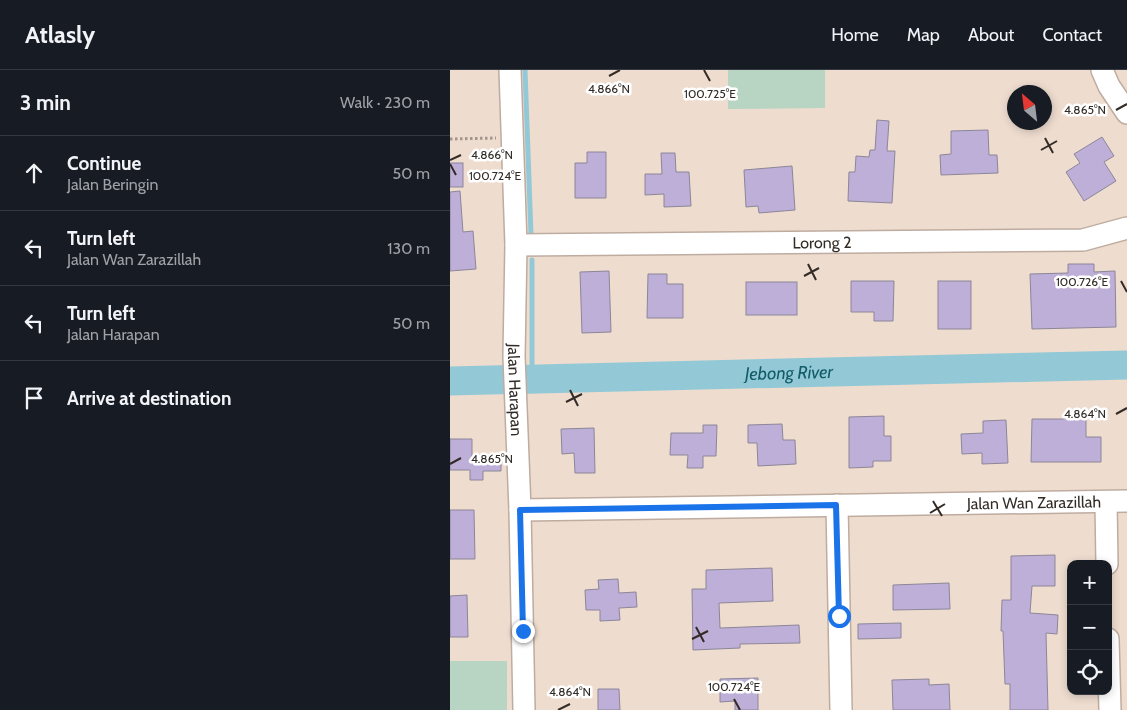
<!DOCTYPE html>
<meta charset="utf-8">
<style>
:root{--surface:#171b24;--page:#242831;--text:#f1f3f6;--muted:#9ea1a6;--line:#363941}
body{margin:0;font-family:Cabin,sans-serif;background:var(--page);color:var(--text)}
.controls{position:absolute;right:15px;bottom:15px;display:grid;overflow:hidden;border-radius:10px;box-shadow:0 2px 8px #0003}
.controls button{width:45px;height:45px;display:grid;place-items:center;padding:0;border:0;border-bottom:1px solid var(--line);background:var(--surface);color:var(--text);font:25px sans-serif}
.compass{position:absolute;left:557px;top:15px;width:45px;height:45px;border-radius:50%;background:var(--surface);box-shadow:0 2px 8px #0003;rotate:332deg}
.stop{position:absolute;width:15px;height:15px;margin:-11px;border:4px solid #1a73e8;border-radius:50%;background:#fff}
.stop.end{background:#1a73e8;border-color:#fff;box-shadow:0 1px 5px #0008}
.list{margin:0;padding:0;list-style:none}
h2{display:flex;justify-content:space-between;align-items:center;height:65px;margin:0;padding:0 20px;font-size:21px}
h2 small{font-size:16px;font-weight:400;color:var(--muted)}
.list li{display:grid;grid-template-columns:32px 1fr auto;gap:15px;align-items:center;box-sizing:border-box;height:75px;padding:0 20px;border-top:1px solid var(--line)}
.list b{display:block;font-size:19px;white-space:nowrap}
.list p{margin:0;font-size:16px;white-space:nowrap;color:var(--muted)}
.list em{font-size:16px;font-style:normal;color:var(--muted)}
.icon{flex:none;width:28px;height:28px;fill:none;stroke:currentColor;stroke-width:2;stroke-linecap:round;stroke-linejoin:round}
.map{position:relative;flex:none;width:677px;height:640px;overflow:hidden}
header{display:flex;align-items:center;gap:30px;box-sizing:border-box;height:70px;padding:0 25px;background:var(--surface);border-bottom:1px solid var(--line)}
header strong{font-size:24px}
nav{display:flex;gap:28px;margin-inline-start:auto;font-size:18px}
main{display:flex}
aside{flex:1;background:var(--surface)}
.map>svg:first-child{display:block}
.green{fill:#b7d5c2}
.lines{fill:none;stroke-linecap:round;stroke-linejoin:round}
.stream{stroke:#93c9d6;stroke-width:5}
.river{stroke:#93c9d6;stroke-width:29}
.building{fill:#bdafd7;stroke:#8c8698}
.minor-casing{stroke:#beaca0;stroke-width:24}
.path{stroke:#a3958b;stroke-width:3;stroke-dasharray:2.5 2.5;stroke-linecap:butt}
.minor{stroke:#fff;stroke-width:21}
.route{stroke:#1a73e8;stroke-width:6}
.ticks{fill:none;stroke:#322b26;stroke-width:2}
.labels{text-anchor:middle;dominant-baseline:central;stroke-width:5;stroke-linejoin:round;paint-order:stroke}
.street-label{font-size:16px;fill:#322b26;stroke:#fff}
.water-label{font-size:18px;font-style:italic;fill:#125c6a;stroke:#fff}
.ticks-label{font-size:12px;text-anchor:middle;fill:#322b26;stroke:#fff;stroke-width:5;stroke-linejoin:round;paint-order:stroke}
</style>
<header>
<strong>Atlasly</strong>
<nav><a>Home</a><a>Map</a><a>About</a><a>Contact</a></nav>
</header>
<main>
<aside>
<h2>3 min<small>Walk · 230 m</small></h2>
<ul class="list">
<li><svg class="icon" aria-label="ahead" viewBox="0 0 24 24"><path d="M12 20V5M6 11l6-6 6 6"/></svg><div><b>Continue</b><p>Jalan Beringin</p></div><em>50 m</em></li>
<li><svg class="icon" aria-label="left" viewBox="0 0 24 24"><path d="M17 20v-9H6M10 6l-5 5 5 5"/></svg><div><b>Turn left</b><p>Jalan Wan Zarazillah</p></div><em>130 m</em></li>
<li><svg class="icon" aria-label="left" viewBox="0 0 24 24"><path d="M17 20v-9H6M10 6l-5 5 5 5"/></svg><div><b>Turn left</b><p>Jalan Harapan</p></div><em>50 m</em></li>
<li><svg class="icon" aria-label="arrive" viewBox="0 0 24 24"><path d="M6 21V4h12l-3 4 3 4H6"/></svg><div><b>Arrive at destination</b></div></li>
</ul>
</aside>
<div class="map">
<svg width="677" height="640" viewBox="0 0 677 640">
<rect width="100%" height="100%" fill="#eedccf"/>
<g class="green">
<polygon points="278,0 375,0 375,38 278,39"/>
<rect x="0" y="591" width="57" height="49"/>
</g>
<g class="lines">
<g class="stream">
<polyline points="75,0 81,165"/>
<polyline points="82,190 82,309"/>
</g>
<path class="river" id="s1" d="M0,311L677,295"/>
</g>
<g class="building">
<polygon points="427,50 439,51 437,81 445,81 442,133 398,131 399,102 405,102 406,86 419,87 420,80 425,80"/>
<polygon points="538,60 539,85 547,85 548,103 491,105 490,85 501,84 501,61"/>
<polygon points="652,67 664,86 654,92 666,111 634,131 616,102 630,93 624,84"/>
<polygon points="137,82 156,82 156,128 125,128 125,93 137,93"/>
<polygon points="211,83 225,83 226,102 239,102 241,136 214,137 214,124 195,125 195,104 212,104"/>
<rect x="0" y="93" width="13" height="24"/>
<polygon points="342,96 345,140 309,143 308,136 296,137 294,100"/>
<polygon points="10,121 13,162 23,161 26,199 0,201 0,122"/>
<polygon points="618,194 644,194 644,202 665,201 666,257 582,259 580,204 618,203"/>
<polygon points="159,201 161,262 132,263 130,202"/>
<polygon points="198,204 217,204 217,214 233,214 233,248 197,248"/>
<polygon points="401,211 444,211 443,251 424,251 424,242 401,242"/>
<rect x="488" y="211" width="33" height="48"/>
<rect x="296" y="212" width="51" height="33"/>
<polygon points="434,346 434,366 441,366 441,391 423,391 423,397 399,398 399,347"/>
<polygon points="614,347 636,348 636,367 651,367 651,392 581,392 582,349 614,349"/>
<polygon points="556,350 558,393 532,394 532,383 512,384 511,364 533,363 533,351"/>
<polygon points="332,354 333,370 345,370 346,394 308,396 307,373 298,373 298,355"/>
<polygon points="253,355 267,355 266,386 253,386 253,398 237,398 238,385 220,385 221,363 253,363"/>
<polygon points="144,358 145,403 125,403 124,383 112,384 111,359"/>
<polygon points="0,369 22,369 22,388 51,390 51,401 33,401 33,410 20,410 20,400 0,400"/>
<polygon points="0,440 24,440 25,489 0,489"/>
<polygon points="605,485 605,516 582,516 580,543 608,545 607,564 596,563 598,640 560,640 560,614 555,614 553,561 551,561 552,530 561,530 561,486"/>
<polygon points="322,498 323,531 269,533 270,558 349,555 350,573 290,574 290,578 243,580 242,519 256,519 256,500"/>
<polygon points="168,509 169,523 186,522 187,537 169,538 170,550 150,551 150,540 136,540 135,520 149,519 148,510"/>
<polygon points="499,513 500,539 443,540 443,515"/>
<polygon points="17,525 18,567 0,567 0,526"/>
<polygon points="451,553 451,568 408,569 408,554"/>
<polygon points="308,608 308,640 285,640 285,631 270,632 270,609"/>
<polygon points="479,609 479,615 499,614 500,640 443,640 442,610"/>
<polygon points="148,619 169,619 170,640 148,640"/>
</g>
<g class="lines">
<g class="minor-casing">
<g id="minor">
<path id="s2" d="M60,0L66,175L64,286L70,440L74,640"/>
<polyline points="652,0 659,16 677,43"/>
<path id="s3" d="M66,175L633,170L677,158"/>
<polyline points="656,432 657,494"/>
<polyline points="387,435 391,640"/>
<path id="s4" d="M70,440L677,431"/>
<polyline points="658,569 660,640"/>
</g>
</g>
<polyline class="path" points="0,69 46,68"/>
<use href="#minor" class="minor"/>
</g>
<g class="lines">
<polyline class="route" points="73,561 70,440 386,435 389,546"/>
</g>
<path class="ticks" d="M254,0L260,11M159,6L170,0M666,40L677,34M595,68L603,83M591,80L607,71M0,90L11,85M0,94L6,105M358,194L366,210M354,206L369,198M671,211L677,222M120,320L128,336M116,332L132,324M666,344L677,338M0,394L11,388M483,431L492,446M480,443L495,434M246,557L254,572M242,569L258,561M284,629L290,640M108,640L120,634"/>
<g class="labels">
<g class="street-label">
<text stroke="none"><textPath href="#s3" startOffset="306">Lorong 2</textPath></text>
<text stroke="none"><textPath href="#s2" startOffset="320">Jalan Harapan</textPath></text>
<text stroke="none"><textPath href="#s4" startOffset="514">Jalan Wan Zarazillah</textPath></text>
</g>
<g class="water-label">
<text stroke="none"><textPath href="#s1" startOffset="339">Jebong River</textPath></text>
</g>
</g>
<g class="ticks-label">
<text x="159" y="23">4.866°N</text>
<text x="260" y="28">100.725°E</text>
<text x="635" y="44">4.865°N</text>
<text x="42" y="89">4.866°N</text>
<text x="45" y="110">100.724°E</text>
<text x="632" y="216">100.726°E</text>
<text x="635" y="348">4.864°N</text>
<text x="42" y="393">4.865°N</text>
<text x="284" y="621">100.724°E</text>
<text x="120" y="626">4.864°N</text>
</g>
</svg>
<div class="controls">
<button>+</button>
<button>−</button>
<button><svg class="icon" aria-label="locate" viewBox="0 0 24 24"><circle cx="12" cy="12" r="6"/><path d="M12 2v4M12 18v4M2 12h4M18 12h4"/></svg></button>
</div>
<svg class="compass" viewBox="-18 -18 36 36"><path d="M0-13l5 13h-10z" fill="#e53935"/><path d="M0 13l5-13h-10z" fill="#9ea1a6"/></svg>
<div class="stop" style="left:389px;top:546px"></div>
<div class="stop end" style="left:73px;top:561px"></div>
</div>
</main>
